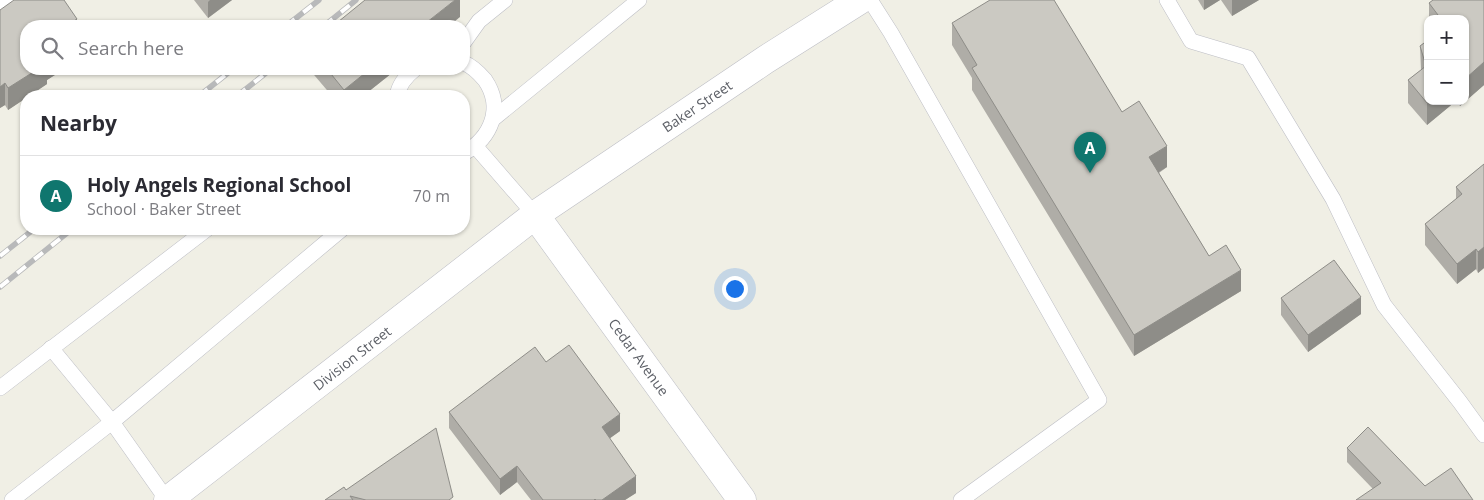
<!DOCTYPE html>
<meta charset="utf-8">
<style>
:root{--surface:#fff;--page:#f7f7f7;--text:#2b2b33;--muted:#7c7c81;--line:#e1e1e2;--accent:#0f766e}
body{margin:0;font-family:"Open Sans",sans-serif;background:var(--page);color:var(--text)}
.controls{position:absolute;right:15px;top:15px;display:grid;overflow:hidden;border-radius:10px;box-shadow:0 1px 4px #0004}
.controls button{width:45px;height:45px;display:grid;place-items:center;padding:0;border:0;border-bottom:1px solid var(--line);background:var(--surface);color:var(--text);font:25px sans-serif}
.you{position:absolute;left:734px;top:288px;width:18px;height:18px;margin:-12px;border:4px solid #fff;border-radius:50%;background:#1a73e8;box-shadow:0 0 0 8px #1a73e833}
.badge{display:grid;place-items:center;width:32px;height:32px;border-radius:50%;background:var(--accent);color:#fff;font-size:16px;font-weight:700}
.pin{position:absolute;translate:-50% -41px;filter:drop-shadow(0 1px 2px #0008)}
.pin::after{content:'';position:absolute;top:26px;width:18px;height:15px;background:inherit;clip-path:polygon(0 0,100% 0,50% 100%)}
.list{margin:0;padding:0;list-style:none}
h2{display:flex;justify-content:space-between;align-items:center;height:65px;margin:0;padding:0 20px;font-size:21px}
h2 small{font-size:16px;font-weight:400;color:var(--muted)}
.list li{display:grid;grid-template-columns:32px 1fr auto;gap:15px;align-items:center;box-sizing:border-box;height:80px;padding:0 20px;border-top:1px solid var(--line)}
.list b{display:block;font-size:19px;white-space:nowrap}
.list p{margin:0;font-size:16px;white-space:nowrap;color:var(--muted)}
.list em{font-size:16px;font-style:normal;color:var(--muted)}
.icon{flex:none;width:28px;height:28px;fill:none;stroke:currentColor;stroke-width:2;stroke-linecap:round;stroke-linejoin:round}
.map{position:relative;flex:none;width:1484px;height:500px;overflow:hidden}
.search{position:absolute;background:var(--surface);box-shadow:0 1px 4px #0004;left:20px;top:20px;width:450px;height:55px;display:flex;align-items:center;gap:12px;box-sizing:border-box;padding:0 18px;border-radius:20px;color:var(--muted);font-size:19px}
.panel{position:absolute;background:var(--surface);box-shadow:0 1px 4px #0004;left:20px;top:90px;width:450px;height:145px;border-radius:20px}
.map>svg:first-child{display:block}
.lines{fill:none;stroke-linecap:round;stroke-linejoin:round}
.service-casing{stroke:#bdbec5;stroke-width:16}
.minor-casing{stroke:#bdbec5;stroke-width:29}
.tertiary-casing{stroke:#bdbec5;stroke-width:29}
.service{stroke:#fff;stroke-width:15}
.minor{stroke:#fff;stroke-width:28}
.tertiary{stroke:#fff;stroke-width:28}
.rail-casing{stroke:#b8b9ba;stroke-width:5.5}
.rail{stroke:#fff;stroke-width:4;stroke-dasharray:11;stroke-linecap:butt}
.wall{fill:#afada7}
.shaded-wall{fill:#8e8d88}
.building{fill:#cbc9c2;stroke:#8e8d88}
.labels{text-anchor:middle;dominant-baseline:central;stroke-width:4.5;stroke-linejoin:round;paint-order:stroke}
.street-label{font-size:14px;fill:#5d6067;stroke:#fff}
</style>
<div class="map">
<svg width="1484" height="500" viewBox="0 0 1484 500">
<rect width="100%" height="100%" fill="#f0efe5"/>
<g class="lines">
<g class="service-casing">
<g id="service">
<polyline points="870,0 891,33 1099,400 961,500"/>
<polyline points="1167,0 1191,41 1248,58 1333,199 1384,305 1460,402 1484,435"/>
<polyline points="464,42 479,21 505,0"/>
<path d="M464,63C472,66 479,73 485,80C504,108 491,138 464,153"/>
<path d="M397,96C399,84 406,76 415,69"/>
<polyline points="493,119 639,0"/>
<polyline points="476,147 535,215"/>
<polyline points="51,348 112,422 167,500"/>
<polyline points="0,388 207,229"/>
<polyline points="12,500 112,422 342,229"/>
</g>
</g>
<g class="minor-casing">
<polyline id="minor" points="0,4 5,0"/>
</g>
<g class="tertiary-casing">
<g id="tertiary">
<polyline points="535,215 742,500"/>
<polyline points="168,500 535,215 765,60 860,0"/>
</g>
</g>
<use href="#service" class="service"/>
<use href="#minor" class="minor"/>
<use href="#tertiary" class="tertiary"/>
<g class="rail-casing">
<g id="rail">
<polyline points="286,26 319,0"/>
<polyline points="324,26 356,0"/>
<polyline points="199,96 233,69"/>
<polyline points="237,96 271,69"/>
<polyline points="0,256 34,229"/>
<polyline points="0,287 72,229"/>
</g>
</g>
<use href="#rail" class="rail"/>
</g>
<g class="wall">
<polygon points="194,0 232,0 208,18"/>
<polygon points="1198,0 1220,0 1204,10"/>
<polygon points="1221,0 1259,0 1232,16"/>
<polygon points="1433,0 1484,0 1484,85 1460,106 1456,101 1427,125 1408,103 1408,80 1421,70 1420,46 1428,40 1428,101 1465,101 1465,19 1429,19 1429,3"/>
<polygon points="0,10 77,26 26,26 58,69 58,73 47,80 47,84 29,96 26,96 26,98 8,110 5,105 0,108"/>
<polygon points="952,23 1122,112 1167,167 1159,173 1209,256 1241,291 1134,356 972,90 972,78 952,45"/>
<polygon points="309,69 397,69 363,96 332,96"/>
<polygon points="1484,164 1484,268 1478,273 1476,269 1457,284 1425,245 1425,224 1456,199 1456,187"/>
<polygon points="1281,298 1361,314 1308,352 1281,315"/>
<polygon points="546,362 620,431 610,438 636,493 625,500 531,500 517,482 500,495 449,428 449,412"/>
<polygon points="1347,448 1425,486 1373,489 1347,462"/>
<polygon points="346,490 453,500 325,500"/>
</g>
<g class="shaded-wall">
<polygon points="210,0 232,0 208,18 208,2"/>
<polygon points="455,0 460,0 460,17 449,26 422,26"/>
<polygon points="1204,0 1220,0 1204,10"/>
<polygon points="1232,0 1259,0 1232,16"/>
<polygon points="77,19 77,26 66,26"/>
<polygon points="1484,62 1484,85 1460,106 1460,101 1465,101 1465,79"/>
<polygon points="38,69 58,69 58,73 47,80 47,84 29,96 26,96 26,98 8,110 8,88"/>
<polygon points="370,69 397,69 363,96 344,96 344,90"/>
<polygon points="5,83 5,105 0,108 0,87"/>
<polygon points="1428,101 1456,101 1427,125 1427,103"/>
<polygon points="1167,146 1167,167 1149,178 1149,157"/>
<polygon points="1484,247 1484,268 1478,273 1478,252"/>
<polygon points="1476,249 1476,269 1457,284 1457,264"/>
<polygon points="1241,270 1241,291 1134,356 1134,335"/>
<polygon points="1361,297 1361,314 1308,352 1308,335"/>
<polygon points="620,414 620,431 602,444 602,427"/>
<polygon points="517,466 517,482 500,495 500,479"/>
<polygon points="636,476 636,493 625,500 602,500"/>
</g>
<g class="building">
<polygon points="14,0 64,0 77,19 66,26 26,26 26,69 38,69 8,88 5,83 0,87 0,10"/>
<polygon points="365,0 455,0 422,26 333,26"/>
<polygon points="990,0 1054,0 1122,112 1139,101 1167,146 1149,157 1209,256 1226,245 1241,270 1134,335 972,68 977,65 952,23"/>
<polygon points="1433,0 1484,0 1484,62 1465,79 1465,19 1441,19 1429,3"/>
<polygon points="1428,40 1428,101 1427,103 1408,80 1426,66 1420,46"/>
<polygon points="327,69 370,69 344,90"/>
<polygon points="1484,164 1484,247 1478,252 1476,249 1457,264 1425,224 1462,194 1456,187"/>
<polygon points="1334,260 1361,297 1308,335 1281,298"/>
<polygon points="569,345 620,414 602,427 636,476 602,500 596,500 595,499 594,500 543,500 517,466 500,479 449,412 535,347 546,362"/>
<polygon points="1368,427 1425,486 1451,468 1473,500 1356,500 1381,483 1347,448"/>
<polygon points="436,428 453,497 449,500 366,500 350,496 353,500 325,500 344,487 346,490"/>
</g>
<g class="labels">
<g class="street-label">
<text transform="translate(697 106) rotate(-34)">Baker Street</text>
<text transform="translate(639 357) rotate(54)">Cedar Avenue</text>
<text transform="translate(352 358) rotate(-38)">Division Street</text>
</g>
</g>
</svg>
<div class="controls">
<button>+</button>
<button>−</button>
</div>
<div class="you"></div>
<div class="pin badge" style="left:1090px;top:173px">A</div>
<div class="search"><svg class="icon" aria-label="search" viewBox="0 0 24 24"><circle cx="10" cy="10" r="6"/><path d="M15 15l6 6"/></svg>Search here</div>
<section class="panel">
<h2>Nearby<small></small></h2>
<ul class="list">
<li><span class="badge">A</span><div><b>Holy Angels Regional School</b><p>School · Baker Street</p></div><em>70 m</em></li>
</ul>
</section>
</div>
